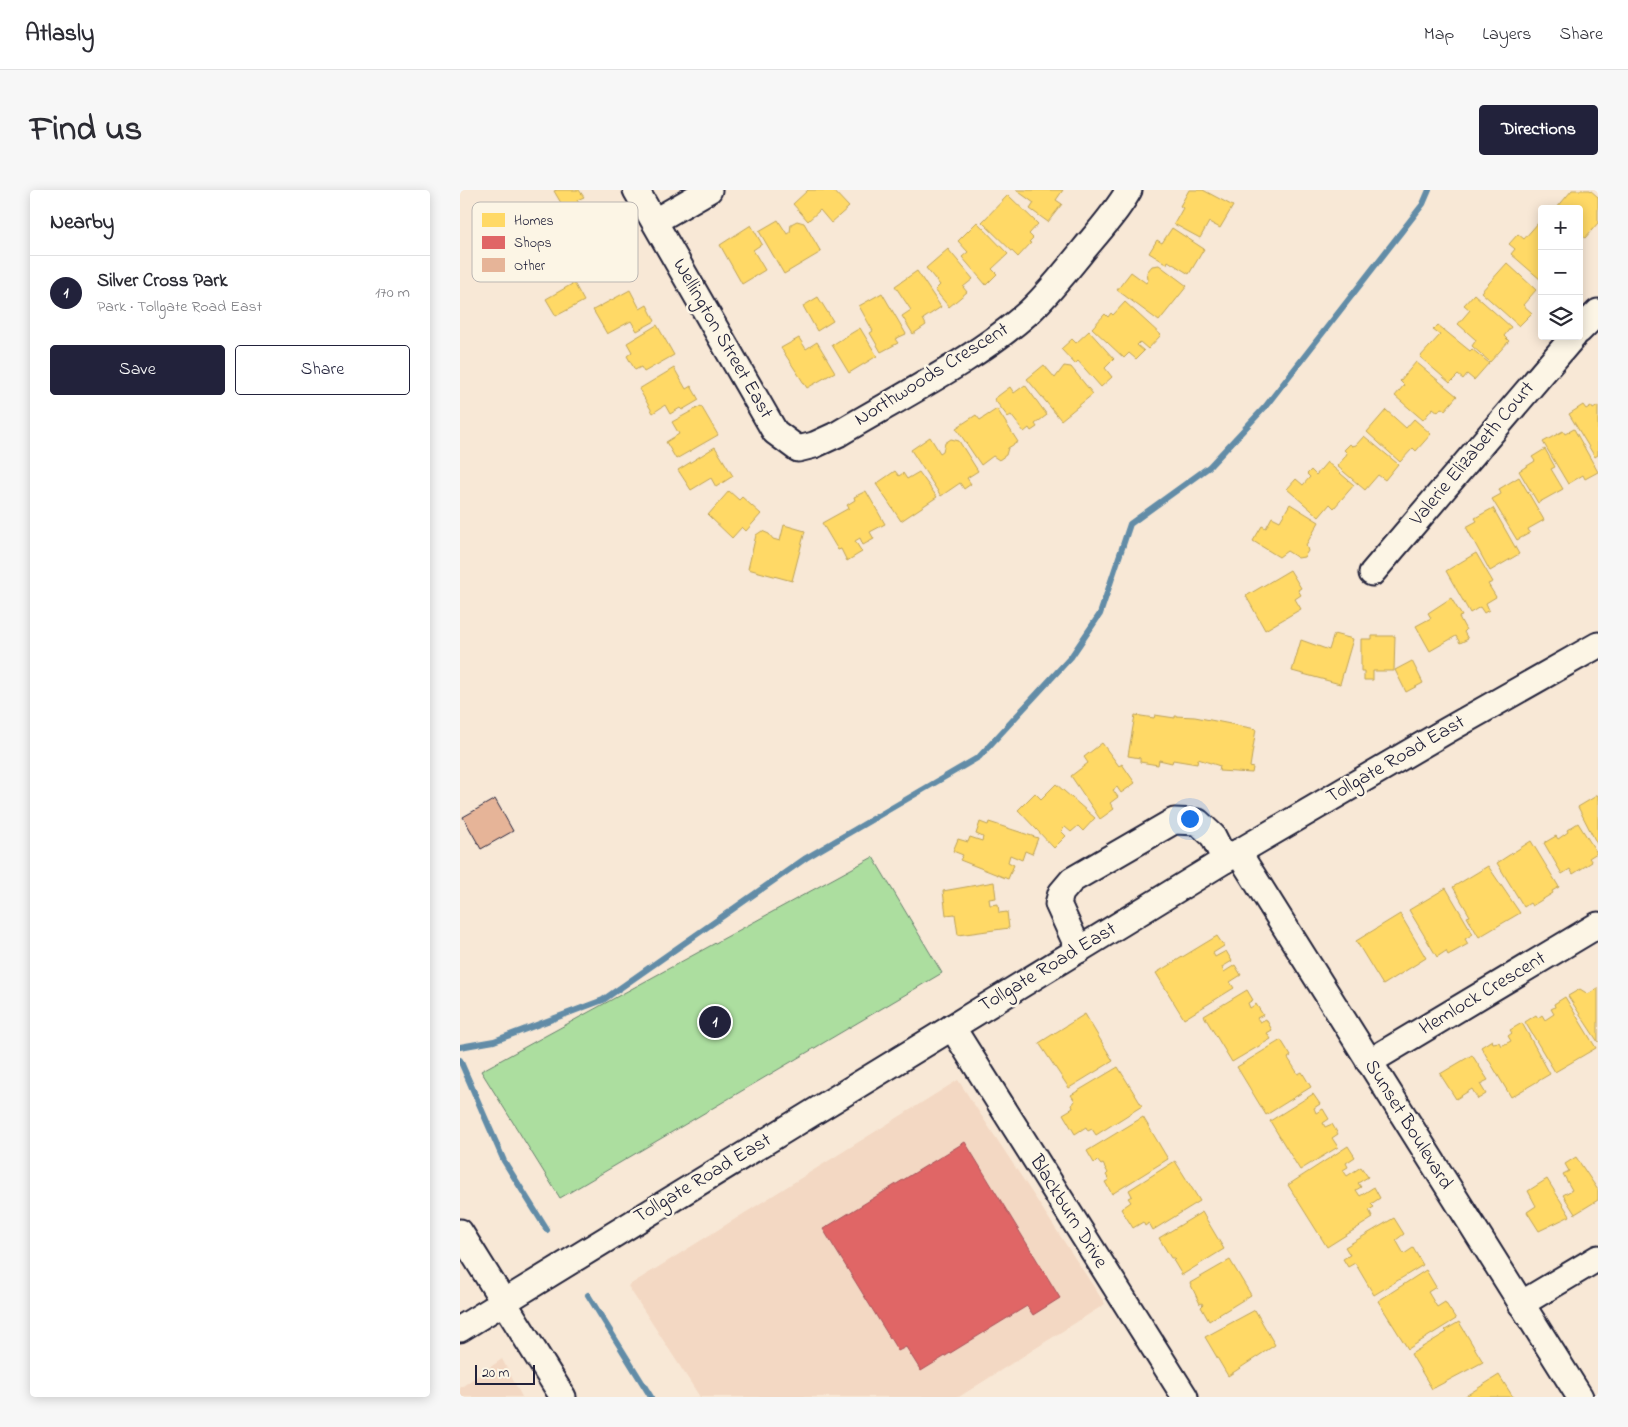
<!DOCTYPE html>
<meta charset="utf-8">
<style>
:root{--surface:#fff;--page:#f7f7f7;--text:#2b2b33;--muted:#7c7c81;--line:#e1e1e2;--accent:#22223b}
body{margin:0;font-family:"Indie Flower",sans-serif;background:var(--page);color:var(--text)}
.controls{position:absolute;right:15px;top:15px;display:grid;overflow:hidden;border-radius:5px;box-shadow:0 2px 12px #0003}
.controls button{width:45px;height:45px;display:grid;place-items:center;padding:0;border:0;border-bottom:1px solid var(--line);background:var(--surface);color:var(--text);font:25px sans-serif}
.scale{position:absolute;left:15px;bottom:12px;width:60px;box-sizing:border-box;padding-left:5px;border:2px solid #22223b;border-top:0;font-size:14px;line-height:18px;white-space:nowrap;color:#22223b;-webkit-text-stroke:4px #fcf5e5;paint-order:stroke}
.you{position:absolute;left:729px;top:628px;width:18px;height:18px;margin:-12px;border:4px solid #fff;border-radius:50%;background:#1a73e8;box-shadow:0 0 0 8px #1a73e833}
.badge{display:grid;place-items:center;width:32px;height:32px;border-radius:50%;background:var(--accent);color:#fff;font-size:16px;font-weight:700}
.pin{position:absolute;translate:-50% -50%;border:2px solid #fff;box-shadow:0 1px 5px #0006}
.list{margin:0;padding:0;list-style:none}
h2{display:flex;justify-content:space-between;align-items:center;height:65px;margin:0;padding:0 20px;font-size:21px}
h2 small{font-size:16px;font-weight:400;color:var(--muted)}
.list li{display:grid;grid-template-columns:32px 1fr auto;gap:15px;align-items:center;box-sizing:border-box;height:75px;padding:0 20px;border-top:1px solid var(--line)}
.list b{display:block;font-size:19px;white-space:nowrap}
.list p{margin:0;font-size:16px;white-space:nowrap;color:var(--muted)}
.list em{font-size:16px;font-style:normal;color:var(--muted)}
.actions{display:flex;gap:10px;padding:15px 20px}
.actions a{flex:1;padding:11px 0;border:1px solid var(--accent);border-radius:5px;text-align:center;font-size:18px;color:var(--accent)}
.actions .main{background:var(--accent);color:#fff}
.icon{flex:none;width:28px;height:28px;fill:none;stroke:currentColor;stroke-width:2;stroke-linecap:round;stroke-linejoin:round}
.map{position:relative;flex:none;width:1138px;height:1207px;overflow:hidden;border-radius:5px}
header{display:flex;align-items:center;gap:30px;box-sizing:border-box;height:70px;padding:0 25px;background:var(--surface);border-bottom:1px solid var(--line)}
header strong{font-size:24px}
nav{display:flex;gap:28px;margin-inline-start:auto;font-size:18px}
.intro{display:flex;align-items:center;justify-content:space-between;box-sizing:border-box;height:120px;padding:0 30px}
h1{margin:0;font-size:35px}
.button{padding:12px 22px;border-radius:5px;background:var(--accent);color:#fff;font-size:18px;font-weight:700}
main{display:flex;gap:30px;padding:0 30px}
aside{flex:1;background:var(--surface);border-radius:5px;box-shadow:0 2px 12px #0003}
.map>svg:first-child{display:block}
.built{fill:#f3d8c3}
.green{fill:#acde9f;stroke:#67806d}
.homes{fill:#ffd966;stroke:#bda259}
.shops{fill:#e06666;stroke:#a75259}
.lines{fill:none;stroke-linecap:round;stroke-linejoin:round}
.stream{stroke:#628ca7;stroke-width:6}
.building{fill:#e6b498;stroke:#22223b}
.minor-casing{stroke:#22223b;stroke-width:29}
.minor{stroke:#fcf5e5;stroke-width:25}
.labels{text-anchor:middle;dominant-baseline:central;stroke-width:5;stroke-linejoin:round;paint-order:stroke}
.street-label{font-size:20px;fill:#22223b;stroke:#fcf5e5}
.key{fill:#fcf5e5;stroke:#bbb6b2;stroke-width:1}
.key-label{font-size:14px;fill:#22223b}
</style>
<header>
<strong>Atlasly</strong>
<nav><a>Map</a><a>Layers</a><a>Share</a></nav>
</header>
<div class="intro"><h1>Find us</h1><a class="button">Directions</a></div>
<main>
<aside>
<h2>Nearby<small></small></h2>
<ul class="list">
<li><span class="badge">1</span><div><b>Silver Cross Park</b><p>Park · Tollgate Road East</p></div><em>170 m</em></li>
</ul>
<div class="actions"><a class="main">Save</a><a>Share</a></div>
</aside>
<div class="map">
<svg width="1138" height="1207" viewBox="0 0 1138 1207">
<rect width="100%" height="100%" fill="#f8e8d6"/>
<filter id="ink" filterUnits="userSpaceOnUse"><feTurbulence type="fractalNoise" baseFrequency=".02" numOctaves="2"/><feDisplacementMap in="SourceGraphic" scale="10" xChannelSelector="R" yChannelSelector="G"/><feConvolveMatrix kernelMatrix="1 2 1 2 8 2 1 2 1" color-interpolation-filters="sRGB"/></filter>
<g filter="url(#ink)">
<g class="built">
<polygon points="498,890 645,1114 499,1207 240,1207 168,1096"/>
<polygon points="42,1169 62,1207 0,1207 0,1198"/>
</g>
<polygon class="green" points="413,667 482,783 100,1008 21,881"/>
<g class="homes">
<polygon points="97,0 119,0 124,7 117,10 129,29 89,54 74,30 101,13 94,1"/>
<polygon points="348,0 373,0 389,17 371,33 360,20 348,31 333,14"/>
<polygon points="556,0 603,0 596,10 602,14 588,32 570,19 574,13"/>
<polygon points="729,0 743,0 773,16 760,38 749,32 740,48 714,34 723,18 720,16"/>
<polygon points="1112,0 1130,0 1138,7 1138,33 1125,48 1119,44 1119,19 1096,19"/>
<polygon points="548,5 578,34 569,44 573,48 569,52 571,53 558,67 522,32"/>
<polygon points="318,30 327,44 330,42 331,34 337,31 344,33 361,62 324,84 299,41"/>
<polygon points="517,32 548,64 532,79 537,84 526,95 502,67 508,62 498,51"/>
<polygon points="1079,32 1082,35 1081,90 1051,64 1055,59 1049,54 1058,44 1064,49"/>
<polygon points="291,35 302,54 293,60 305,80 282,94 260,55"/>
<polygon points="712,38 744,59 729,84 708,71 707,74 689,63 697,50 702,53"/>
<polygon points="488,59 513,89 503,97 507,102 489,117 475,100 480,95 466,78"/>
<polygon points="1047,73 1076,100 1063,115 1072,123 1059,136 1021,102"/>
<polygon points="699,75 727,96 699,131 657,100 671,82 686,93 688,90 687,82 692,76"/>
<polygon points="457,81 481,117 463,129 466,135 453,144 442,126 451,120 435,96"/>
<polygon points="114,93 124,111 96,126 86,109"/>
<polygon points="170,100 180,119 187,115 195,131 177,141 171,131 147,144 133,120"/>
<polygon points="422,103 446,144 435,149 438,153 421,162 410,143 413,141 399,116"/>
<polygon points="1014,104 1051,137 1044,146 1049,151 1030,172 1012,156 1016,150 998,134 1010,120 1004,115"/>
<polygon points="358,107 373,131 357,141 343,116"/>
<polygon points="665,112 701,145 688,159 680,152 677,155 684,161 676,169 669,163 664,168 632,138 645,124 648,127 651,123 653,125"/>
<polygon points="197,135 214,165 184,182 181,177 175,180 167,166 172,162 167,153"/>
<polygon points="978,135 1010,161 1012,159 1029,173 1014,190 1007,184 1003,189 998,185 990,193 960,167 980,145 973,140"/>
<polygon points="400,138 417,166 389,183 372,155"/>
<polygon points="629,141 654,169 645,178 652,187 641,197 618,171 615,174 601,159 612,149 616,153"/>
<polygon points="339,148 346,159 357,152 375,182 347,198 321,158"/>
<polygon points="956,172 997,206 985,220 981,218 978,222 973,218 963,230 935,206 944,195 940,191"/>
<polygon points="584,175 595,188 604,176 611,177 633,204 601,230 567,189"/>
<polygon points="214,178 226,199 231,196 239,210 222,220 220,218 210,224 205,215 193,223 179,199"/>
<polygon points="565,195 587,225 575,234 577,237 571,241 569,238 564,242 551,225 548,227 534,209 550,197 554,203"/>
<polygon points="1123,215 1126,219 1131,216 1133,219 1138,216 1138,265 1135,267 1109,224"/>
<polygon points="241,216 258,245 216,269 206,252 219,244 212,232"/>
<polygon points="537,219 558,252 548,258 546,265 539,270 533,266 521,275 496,238 516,225 520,230"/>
<polygon points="926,220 946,238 954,229 971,244 956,261 953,258 940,272 907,242"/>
<polygon points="1114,239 1138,282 1125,289 1123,285 1108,294 1083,252 1103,241 1105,244"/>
<polygon points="904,246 938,274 925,290 918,285 905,300 877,276 885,267 887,263 884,260 890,254 892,256 896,255"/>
<polygon points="470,247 480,263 483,261 485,253 491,249 499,251 518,281 507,288 511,294 504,299 500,293 481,306 451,260"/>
<polygon points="255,257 273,286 256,297 251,288 231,300 218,280"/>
<polygon points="1085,259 1095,277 1091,279 1103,299 1078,313 1059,281 1075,271 1072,267"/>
<polygon points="867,272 894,295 874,318 870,314 859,327 827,299 836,289 843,295 850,287 847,284 851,280 856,285"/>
<polygon points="435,281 439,286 443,283 447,289 459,282 477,307 441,331 416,294"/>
<polygon points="1059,287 1084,330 1068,339 1070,343 1057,350 1032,309 1041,304 1039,299"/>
<polygon points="269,301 279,310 282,307 301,324 286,341 282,337 272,348 248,325"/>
<polygon points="406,301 425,334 410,342 414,349 403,355 400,348 395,351 402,362 387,371 381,359 378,360 362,333 389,318 387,315 395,310 394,307"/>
<polygon points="830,314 859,332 846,355 848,361 844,367 838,368 827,361 819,367 793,351 802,336 806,338 812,327 820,331"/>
<polygon points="1033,318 1059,364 1030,381 1006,337 1017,331 1015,328"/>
<polygon points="324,335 345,341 332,391 288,379 296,345 302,341 309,344 313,349 320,351"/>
<polygon points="1016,363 1033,392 1028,394 1036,407 1026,413 1029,420 1024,423 1020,417 1010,423 986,381"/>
<polygon points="830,380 841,398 838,400 841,405 835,409 841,419 805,440 786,406"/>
<polygon points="991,408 1002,426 999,427 1006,440 1004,442 1008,449 1000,453 996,446 970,461 956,436 971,428 968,423"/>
<polygon points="874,444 893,449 880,494 832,481 841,450 869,460"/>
<polygon points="912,446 935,446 934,481 913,481 913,490 904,490 904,481 901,481 901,449 912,449"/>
<polygon points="952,471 963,493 946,502 935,480"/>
<polygon points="675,525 694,528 695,525 715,528 715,526 735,527 796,539 790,577 793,578 792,583 759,581 760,576 738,569 737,574 713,570 712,573 699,570 698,575 680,572 680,568 668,566"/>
<polygon points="642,553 659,576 662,574 675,593 661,603 657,597 653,600 658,607 650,613 654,619 640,629 611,586 628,573 624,567"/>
<polygon points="596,594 635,628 623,641 618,636 611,642 605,637 601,641 606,646 594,658 558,620 575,603 581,609"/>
<polygon points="1138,605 1138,656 1118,617"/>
<polygon points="520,632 528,635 529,632 578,648 572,664 565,661 562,670 550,665 548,672 554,675 548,689 500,670 503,665 493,661 498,649 508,652 510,647 522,651 523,647 516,644"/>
<polygon points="1118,633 1137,663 1129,668 1132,672 1113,684 1110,679 1102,684 1084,653 1096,646 1098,649 1101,647 1108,642 1107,640"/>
<polygon points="1071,651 1099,697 1092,701 1093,703 1072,716 1070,713 1064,717 1037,673"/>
<polygon points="1028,676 1060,723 1019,747 1007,727 1010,726 993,697"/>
<polygon points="534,692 536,708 529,709 530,715 538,714 539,723 547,722 549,738 498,745 495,724 486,725 483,701"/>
<polygon points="986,698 1013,744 1005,749 1008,754 988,765 986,761 977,767 949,720"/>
<polygon points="940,724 966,768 923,795 896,751"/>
<polygon points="757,746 764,756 753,763 755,767 766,761 772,771 762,777 764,782 775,775 781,785 770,792 774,798 724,829 696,783"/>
<polygon points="1138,798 1138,852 1108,806 1120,799 1128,804"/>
<polygon points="787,800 793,810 788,813 790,818 796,814 803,825 797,828 800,832 806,829 812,840 807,843 811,849 772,872 744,826"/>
<polygon points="1105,807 1136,858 1095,882 1065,832 1076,825 1078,828 1082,825 1085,830 1094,824 1091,819 1095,817 1094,814"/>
<polygon points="625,824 653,871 609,898 579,853"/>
<polygon points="1062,833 1090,884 1051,907 1021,857 1032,850 1033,853 1039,852 1041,856 1051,851 1048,846 1052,843 1050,840"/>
<polygon points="821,850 831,866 828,868 838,884 842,882 851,897 806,925 777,877"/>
<polygon points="1012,865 1028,890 1020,894 1026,904 1018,909 1012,899 996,909 980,884"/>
<polygon points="658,877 682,916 636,945 632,939 628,941 626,937 615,944 603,924 613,918 612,915 615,911 611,905"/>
<polygon points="853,904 860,914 854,918 856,923 863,919 869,929 863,933 865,937 872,934 878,944 872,948 878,957 840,980 810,931"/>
<polygon points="683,927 708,969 652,1004 645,992 649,990 646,985 648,983 643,974 641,975 637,970 634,973 627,961"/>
<polygon points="888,956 895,967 886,973 888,977 883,980 887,986 901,977 908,987 898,993 901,997 896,1000 900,1006 914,997 920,1008 911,1014 914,1017 909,1020 913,1028 867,1057 828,995"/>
<polygon points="1116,967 1138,1000 1138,1010 1115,1024 1103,1005 1112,1000 1103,984 1109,981 1105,974"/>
<polygon points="715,971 740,1011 693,1040 689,1033 685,1036 683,1032 673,1038 661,1019 671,1012 668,1008 672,1006 669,1000"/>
<polygon points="1087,989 1110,1026 1079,1041 1067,1022 1076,1016 1068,1001"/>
<polygon points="742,1022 764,1059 722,1085 713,1070 715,1068 711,1068 699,1048"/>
<polygon points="934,1028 944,1044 936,1050 944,1064 953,1058 963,1075 914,1105 895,1073 888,1077 883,1069 890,1065 885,1057"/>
<polygon points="770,1070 791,1105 749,1131 741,1117 743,1115 742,1113 740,1114 730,1093"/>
<polygon points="966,1080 976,1097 968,1102 977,1117 985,1112 996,1129 948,1159 918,1111"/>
<polygon points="795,1120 815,1155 768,1186 745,1147"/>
<polygon points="999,1132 1023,1172 972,1199 951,1164 987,1142 985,1140"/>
<polygon points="1039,1185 1053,1207 1004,1207"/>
</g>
<polygon class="shops" points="505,952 600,1108 573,1125 567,1116 461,1181 446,1157 438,1161 363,1039"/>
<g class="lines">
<g class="stream">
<polyline points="0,857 34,851 143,810 346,668 519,567 611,467 640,424 670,334 749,277 805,217 963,14 969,0"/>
<polyline points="0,870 44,971 87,1040"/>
<polyline points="128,1105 191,1207"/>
</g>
</g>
<polygon class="building" points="35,609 53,641 21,659 3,627"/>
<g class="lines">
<g class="minor-casing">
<g id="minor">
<path d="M176,0L315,242L338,259L354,255L378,244C440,207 518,168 570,121C590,102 608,79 625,58C641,39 657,21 669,0"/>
<polyline points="195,31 249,0"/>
<polyline points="1119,141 1138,122"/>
<polyline points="912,383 1114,146"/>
<polyline points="778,662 1120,1207"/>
<polyline points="619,760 598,714 601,703 612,690 714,631 738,632 753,646 765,670"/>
<polyline points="492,837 725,1207"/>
<polyline points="909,872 1138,735"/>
<polyline points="0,1042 103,1207"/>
<polyline points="1061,1114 1138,1068"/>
<polyline points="0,1139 765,670 986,541 1138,455"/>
</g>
</g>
<use href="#minor" class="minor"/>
</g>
</g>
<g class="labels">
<g class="street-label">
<text transform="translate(262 149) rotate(60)">Wellington Street East</text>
<text transform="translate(472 185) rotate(-32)">Northwoods Crescent</text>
<text transform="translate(1013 264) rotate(-50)">Valerie Elizabeth Court</text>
<text transform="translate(936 570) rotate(-30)">Tollgate Road East</text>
<text transform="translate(588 778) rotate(-31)">Tollgate Road East</text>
<text transform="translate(1023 804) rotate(-31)">Hemlock Crescent</text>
<text transform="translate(948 935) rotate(58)">Sunset Boulevard</text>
<text transform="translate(243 989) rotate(-31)">Tollgate Road East</text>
<text transform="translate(608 1022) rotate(58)">Blackburn Drive</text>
</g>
</g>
<rect x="12" y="12" width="166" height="80" rx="8" class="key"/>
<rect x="22" y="23" width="23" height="14" fill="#ffd966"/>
<rect x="22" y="46" width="23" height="13" fill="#e06666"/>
<rect x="22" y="68" width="23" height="14" fill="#e6b498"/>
<g class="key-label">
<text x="54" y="35">Homes</text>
<text x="54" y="57">Shops</text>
<text x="54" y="80">Other</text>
</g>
</svg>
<div class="controls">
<button>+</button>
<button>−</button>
<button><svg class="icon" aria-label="layers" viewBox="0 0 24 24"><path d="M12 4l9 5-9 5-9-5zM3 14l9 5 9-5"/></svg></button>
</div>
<div class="scale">20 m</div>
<div class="you"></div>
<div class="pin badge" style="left:255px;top:832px">1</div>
</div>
</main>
